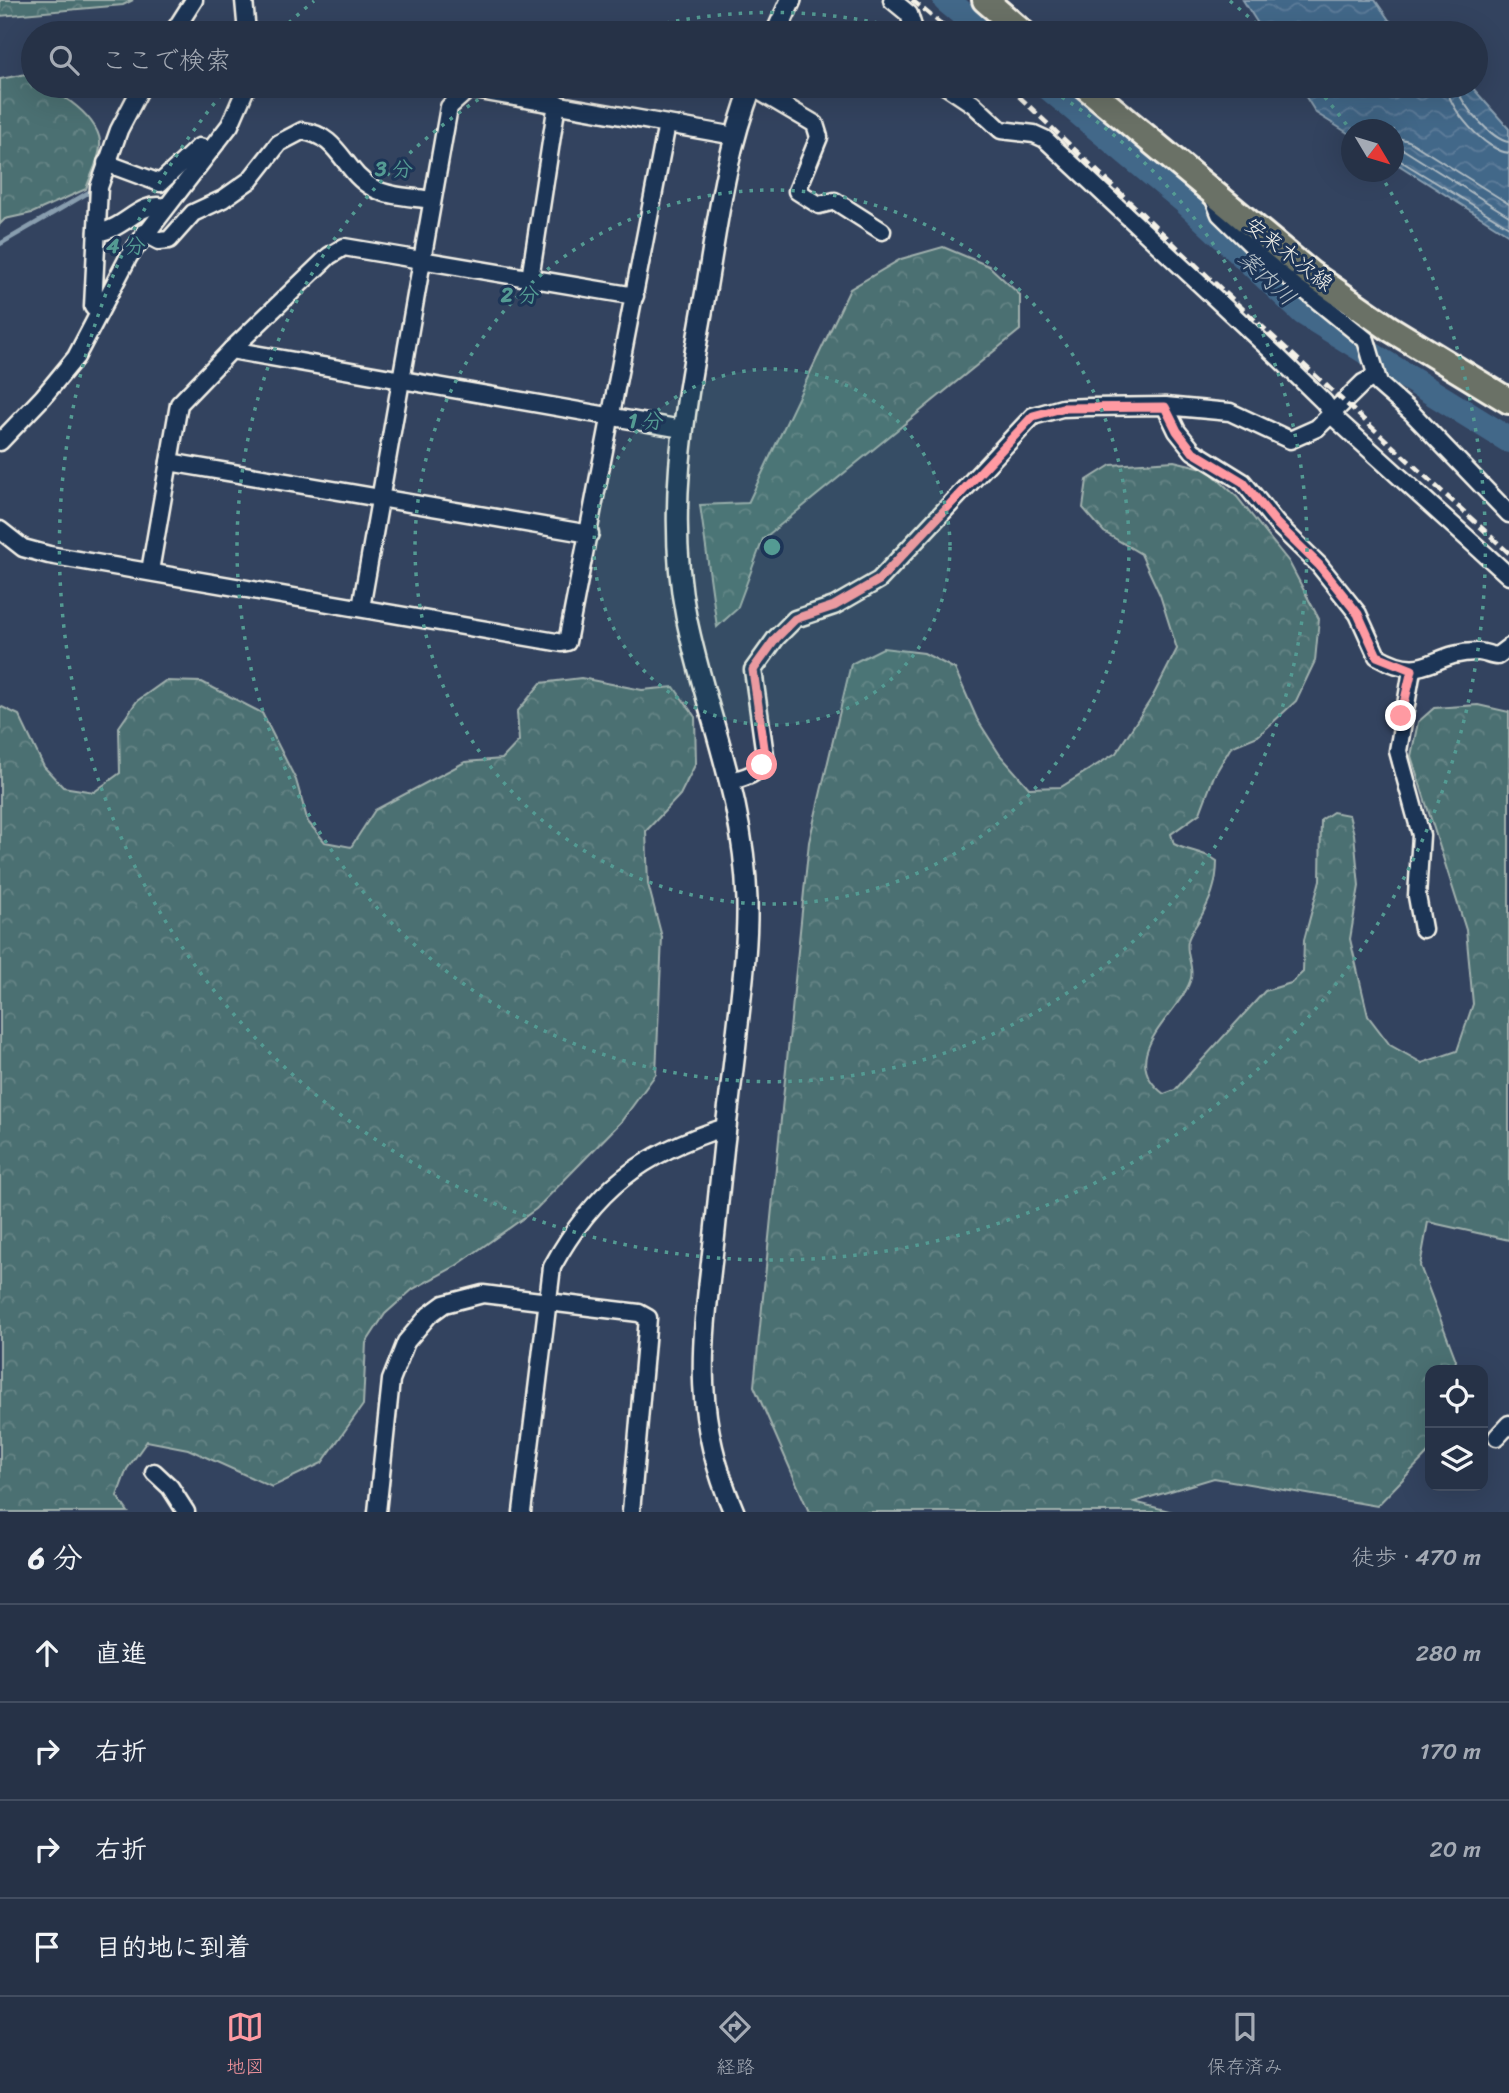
<!DOCTYPE html>
<html lang="ja">
<meta charset="utf-8">
<style>
:root{--surface:#263247;--page:#2e3a4e;--text:#f1f3f6;--muted:#a4aab4;--line:#424d60;--accent:#ff9aa2}
body{margin:0;font-family:Sriracha,"Klee One",sans-serif;background:var(--page);color:var(--text)}
.controls{position:absolute;right:21px;bottom:21px;display:grid;overflow:hidden;border-radius:14px;box-shadow:0 7px 28px #0002}
.controls button{width:63px;height:63px;display:grid;place-items:center;padding:0;border:0;border-bottom:2px solid var(--line);background:var(--surface);color:var(--text);font:35px sans-serif}
.compass{position:absolute;left:1341px;top:119px;width:63px;height:63px;border-radius:50%;background:var(--surface);box-shadow:0 7px 28px #0002;rotate:128deg}
.stop{position:absolute;width:21px;height:21px;margin:-16px;border:5px solid #ff9aa2;border-radius:50%;background:#fff}
.stop.end{background:#ff9aa2;border-color:#fff;box-shadow:0 2px 7px #0008}
.list{margin:0;padding:0;list-style:none}
h2{display:flex;justify-content:space-between;align-items:center;height:91px;margin:0;padding:0 28px;font-size:30px}
h2 small{font-size:23px;font-weight:400;color:var(--muted)}
.list li{display:grid;grid-template-columns:46px 1fr auto;gap:21px;align-items:center;box-sizing:border-box;height:98px;padding:0 28px;border-top:2px solid var(--line)}
.list b{display:block;font-size:26px;white-space:nowrap}
.list em{font-size:23px;font-style:normal;color:var(--muted)}
.icon{flex:none;width:38px;height:38px;fill:none;stroke:currentColor;stroke-width:2;stroke-linecap:round;stroke-linejoin:round}
.map{position:relative;flex:none;width:1509px;height:1512px;overflow:hidden}
.search{position:absolute;background:var(--surface);box-shadow:0 7px 28px #0002;left:21px;right:21px;top:21px;height:77px;display:flex;align-items:center;gap:18px;box-sizing:border-box;padding:0 24px;border-radius:38px;color:var(--muted);font-size:26px}
.sheet{height:483px;background:var(--surface)}
nav{display:flex;justify-content:space-around;align-items:center;box-sizing:border-box;height:98px;border-top:2px solid var(--line);background:var(--surface);font-size:19px;color:var(--muted)}
nav a{display:grid;justify-items:center;gap:4px}
nav .on{color:var(--accent)}
.map>svg:first-child{display:block}
.forest{fill:url(#forest-crowns);stroke:#a0b0ad;stroke-width:2}
.water{fill:url(#water-waves);stroke:#899eaf;stroke-width:2}
.lines{fill:none;stroke-linecap:round;stroke-linejoin:round}
.shore{stroke:#adbac2;stroke-width:2}
.stream{stroke:#899eaf;stroke-width:4.5}
.river{stroke:#426789;stroke-width:26}
.minor-casing{stroke:#f4f1e8;stroke-width:21}
.tertiary-casing{stroke:#f4f1e8;stroke-width:24}
.primary-casing{stroke:#f4f1e8;stroke-width:30}
.minor{stroke:#1d3557;stroke-width:16}
.tertiary{stroke:#1d3557;stroke-width:19}
.primary{stroke:#6a7166;stroke-width:24}
.rail{stroke:#f4f1e8;stroke-width:4.5;stroke-dasharray:10 5;stroke-linecap:butt}
.route{stroke:#ff9aa2;stroke-width:9}
.ring{fill:none;stroke:#549b93;stroke-width:3.5;stroke-dasharray:3.5 7}
.labels{text-anchor:middle;dominant-baseline:central;stroke-width:6;stroke-linejoin:round;paint-order:stroke}
.street-label{font-size:21px;fill:#f4f1e8;stroke:#1d3557}
.water-label{font-size:23px;font-style:italic;fill:#b6c1c7;stroke:#1d3557}
.centre{fill:#549b93;stroke:#1d3557;stroke-width:3.5}
.ring-label{font-size:21px;text-anchor:middle;font-weight:bold;fill:#549b93;stroke:#1d3557;stroke-width:6;stroke-linejoin:round;paint-order:stroke}
</style>
<div class="map">
<svg width="1509" height="1512" viewBox="0 0 1509 1512">
<defs>
<pattern id="forest-crowns" width="20" height="18" patternUnits="userSpaceOnUse" patternTransform="scale(1.75)"><rect width="20" height="18" fill="#4c7072"/><path d="M2 6a3 3 0 1 1 6 0M12 15a3 3 0 1 1 6 0" fill="none" stroke="#668586"/></pattern>
<pattern id="water-waves" width="16" height="10" patternUnits="userSpaceOnUse" patternTransform="scale(1.75)"><rect width="16" height="10" fill="#426789"/><path d="M0 5q4-4 8 0t8 0" fill="none" stroke="#5e7d9a"/></pattern>
</defs>
<rect width="100%" height="100%" fill="#33435f"/>
<filter id="ink" filterUnits="userSpaceOnUse"><feTurbulence type="fractalNoise" baseFrequency=".0143" numOctaves="2"/><feDisplacementMap in="SourceGraphic" scale="14" xChannelSelector="R" yChannelSelector="G"/><feConvolveMatrix kernelMatrix="1 2 1 2 8 2 1 2 1" color-interpolation-filters="sRGB"/></filter>
<g filter="url(#ink)">
<g class="forest">
<polygon points="0,0 133,0 123,5 0,16"/>
<path d="M26,74L33,78V86C57,86 104,121 100,147C99,161 90,176 86,189L32,213L5,219L0,224V79Z"/>
<polygon points="943,247 989,266 1020,295 1020,330 763,539 737,609 717,627 700,505 748,503 850,289 901,259"/>
<path d="M1174,461L1207,469L1237,497L1289,562L1319,619L1315,661L1296,701L1258,736L1231,747L1214,776L1200,813L1171,834L1174,844C1189,852 1203,851 1217,861C1217,885 1210,901 1198,922C1195,927 1189,935 1188,941C1185,953 1194,967 1191,978C1183,1012 1112,1055 1164,1094L1175,1090L1265,991L1291,983L1303,972L1304,940L1320,880L1321,820L1333,812L1349,815L1354,834L1359,886L1350,939L1368,1016L1390,1045L1422,1063L1457,1051L1473,1004L1466,930L1411,756L1418,722L1434,708L1478,705L1509,712V1240L1428,1222L1420,1266L1456,1360L1454,1370H1430V1451L1377,1506L1214,1478L1134,1502L1173,1512H809L754,1386L809,842L851,664L883,648L924,653L955,669L977,719L1000,755L1029,788L1061,787L1116,753L1153,696L1177,649L1160,595L1141,554L1104,532L1083,508L1087,480L1111,465Z"/>
<polygon points="581,678 642,690 674,687 695,717 696,763 680,795 646,831 648,884 662,937 656,1074 620,1123 536,1209 456,1266 413,1289 385,1314 366,1343 363,1405 322,1463 272,1487 188,1449 147,1441 127,1469 117,1496 128,1512 0,1512 0,706 19,715 44,767 63,787 94,792 120,773 119,727 137,701 165,681 202,682 262,713 296,780 308,822 325,842 351,847 375,810 465,762 502,759 519,741 517,712 541,683"/>
</g>
<g class="water">
<polygon points="1243,0 1375,0 1389,20 1406,33 1264,33"/>
<polygon points="1299,86 1471,86 1509,129 1509,235 1394,162 1394,130 1352,130 1351,135 1316,113"/>
</g>
<g class="lines">
<g class="shore">
<path d="M1447,86C1447,108 1487,152 1509,153"/>
<path d="M1457,86C1458,102 1493,141 1509,142"/>
<polyline points="1394,137 1409,141 1509,204"/>
<polyline points="1394,148 1404,150 1509,216"/>
<polyline points="1394,157 1509,227"/>
</g>
<polyline class="stream" points="0,244 91,191 93,186"/>
<g class="river">
<polyline points="946,0 986,33"/>
<polyline points="1047,86 1186,202 1304,313 1509,440"/>
</g>
<g class="minor-casing">
<g id="minor">
<polyline points="244,0 247,33"/>
<polyline points="892,0 909,14 915,33"/>
<polyline points="173,33 194,0"/>
<polyline points="946,86 973,104 1001,130 1034,134 1045,139 1279,358 1324,402 1337,420 1509,576"/>
<polyline points="752,87 815,124 819,137 797,191 819,205 835,201 882,231"/>
<polyline points="106,163 160,183 199,147 210,150"/>
<polyline points="1213,197 1220,214 1265,258 1366,340 1379,384 1411,412 1509,514"/>
<path d="M97,232C122,232 140,200 164,207"/>
<path d="M144,233L159,241L169,240L193,213L223,199L250,180L279,143L302,131C340,135 343,172 373,188C389,197 414,197 432,200"/>
<polyline points="530,279 557,103"/>
<polyline points="99,312 93,307 99,187 119,130 142,86"/>
<polyline points="231,350 329,256 344,247 635,296"/>
<path d="M1165,406L1177,431L1193,451L1243,482L1277,524L1319,565L1358,614L1377,656C1426,684 1431,652 1476,652C1483,651 1490,656 1497,656L1509,647"/>
<polyline points="0,442 43,397 76,357 129,256 230,125 247,86"/>
<polyline points="169,462 590,534"/>
<polyline points="0,530 23,548 49,555 562,643 567,642 667,124"/>
<polyline points="150,571 179,404 231,350 682,429"/>
<polyline points="361,608 449,107 469,89 735,136"/>
<polyline points="1412,670 1398,751 1421,835 1417,896 1423,929"/>
<path d="M732,781C749,776 760,774 765,755L753,670L776,638L795,619L834,606L879,580L1033,416L1062,408L1089,407L1165,406L1230,412L1290,440L1317,428L1363,383L1375,377"/>
<polyline points="1497,1437 1509,1424"/>
<polyline points="154,1472 170,1487 186,1512"/>
<polyline points="377,1512 391,1380 406,1342 429,1315 444,1304 483,1294 639,1313 648,1318 631,1512"/>
<path d="M522,1512L552,1267C594,1190 642,1153 726,1127"/>
</g>
</g>
<g class="tertiary-casing">
<g id="tertiary">
<polyline points="776,33 791,0"/>
<path d="M734,1512C691,1412 702,1345 714,1241C720,1178 727,1115 735,1052C740,1002 748,951 747,900C744,795 706,715 686,616C664,504 688,395 707,284C718,217 727,149 752,86"/>
</g>
</g>
<g class="primary-casing">
<g id="primary">
<polyline points="985,0 1023,33"/>
<polyline points="1085,86 1310,273 1389,328 1509,401"/>
</g>
</g>
<use href="#minor" class="minor"/>
<use href="#tertiary" class="tertiary"/>
<use href="#primary" class="primary"/>
<g class="rail">
<polyline points="912,0 952,33"/>
<polyline points="1008,86 1218,286 1509,553"/>
</g>
</g>
</g>
<g class="lines" filter="url(#ink)">
<polyline class="route" points="762,765 765,755 753,670 776,638 795,619 834,606 879,580 1033,416 1062,408 1165,407 1177,431 1193,452 1243,482 1277,524 1319,565 1358,614 1377,656 1412,670 1401,716"/>
</g>
<circle cx="772" cy="547" r="178" fill="#549b93" fill-opacity=".12"/>
<g class="ring">
<circle cx="772" cy="547" r="178"/>
<circle cx="772" cy="547" r="357"/>
<path d="M625 33A535 535 0 0 1 919 33M1044 86A535 535 0 1 1 500 86"/>
<path d="M281 30A713 713 0 0 1 314 1M1230 1A713 713 0 0 1 1263 30M1318 89A713 713 0 0 1 1349 128M1380 174A713 713 0 1 1 226 89"/>
</g>
<g class="labels">
<g class="street-label">
<text transform="translate(1289 254) rotate(38)">安来木次線</text>
</g>
<g class="water-label">
<text transform="translate(1267 278) rotate(43)">案内川</text>
</g>
</g>
<circle cx="772" cy="547" r="10" class="centre"/>
<g class="ring-label">
<text x="394" y="176">3 分</text>
<text x="126" y="253">4 分</text>
<text x="520" y="302">2 分</text>
<text x="646" y="428">1 分</text>
</g>
</svg>
<div class="controls">
<button><svg class="icon" aria-label="locate" viewBox="0 0 24 24"><circle cx="12" cy="12" r="6"/><path d="M12 2v4M12 18v4M2 12h4M18 12h4"/></svg></button>
<button><svg class="icon" aria-label="layers" viewBox="0 0 24 24"><path d="M12 4l9 5-9 5-9-5zM3 14l9 5 9-5"/></svg></button>
</div>
<svg class="compass" viewBox="-18 -18 36 36"><path d="M0-13l5 13h-10z" fill="#e53935"/><path d="M0 13l5-13h-10z" fill="#a4aab4"/></svg>
<div class="stop" style="left:762px;top:765px"></div>
<div class="stop end" style="left:1401px;top:716px"></div>
<div class="search"><svg class="icon" aria-label="search" viewBox="0 0 24 24"><circle cx="10" cy="10" r="6"/><path d="M15 15l6 6"/></svg>ここで検索</div>
</div>
<section class="sheet">
<h2>6 分<small>徒歩 · 470 m</small></h2>
<ul class="list">
<li><svg class="icon" aria-label="ahead" viewBox="0 0 24 24"><path d="M12 20V5M6 11l6-6 6 6"/></svg><div><b>直進</b></div><em>280 m</em></li>
<li><svg class="icon" aria-label="right" viewBox="0 0 24 24"><path d="M7 20v-9h11M14 6l5 5-5 5"/></svg><div><b>右折</b></div><em>170 m</em></li>
<li><svg class="icon" aria-label="right" viewBox="0 0 24 24"><path d="M7 20v-9h11M14 6l5 5-5 5"/></svg><div><b>右折</b></div><em>20 m</em></li>
<li><svg class="icon" aria-label="arrive" viewBox="0 0 24 24"><path d="M6 21V4h12l-3 4 3 4H6"/></svg><div><b>目的地に到着</b></div></li>
</ul>
</section>
<nav>
<a class="on"><svg class="icon" aria-label="map" viewBox="0 0 24 24"><path d="M3 6l6-2 6 2 6-2v14l-6 2-6-2-6 2zM9 4v14M15 6v14"/></svg>地図</a>
<a><svg class="icon" aria-label="directions" viewBox="0 0 24 24"><path d="M12 3l9 9-9 9-9-9zM9 14v-3h6M13 9l2 2-2 2"/></svg>経路</a>
<a><svg class="icon" aria-label="saved" viewBox="0 0 24 24"><path d="M7 4h10v16l-5-4-5 4z"/></svg>保存済み</a>
</nav>
